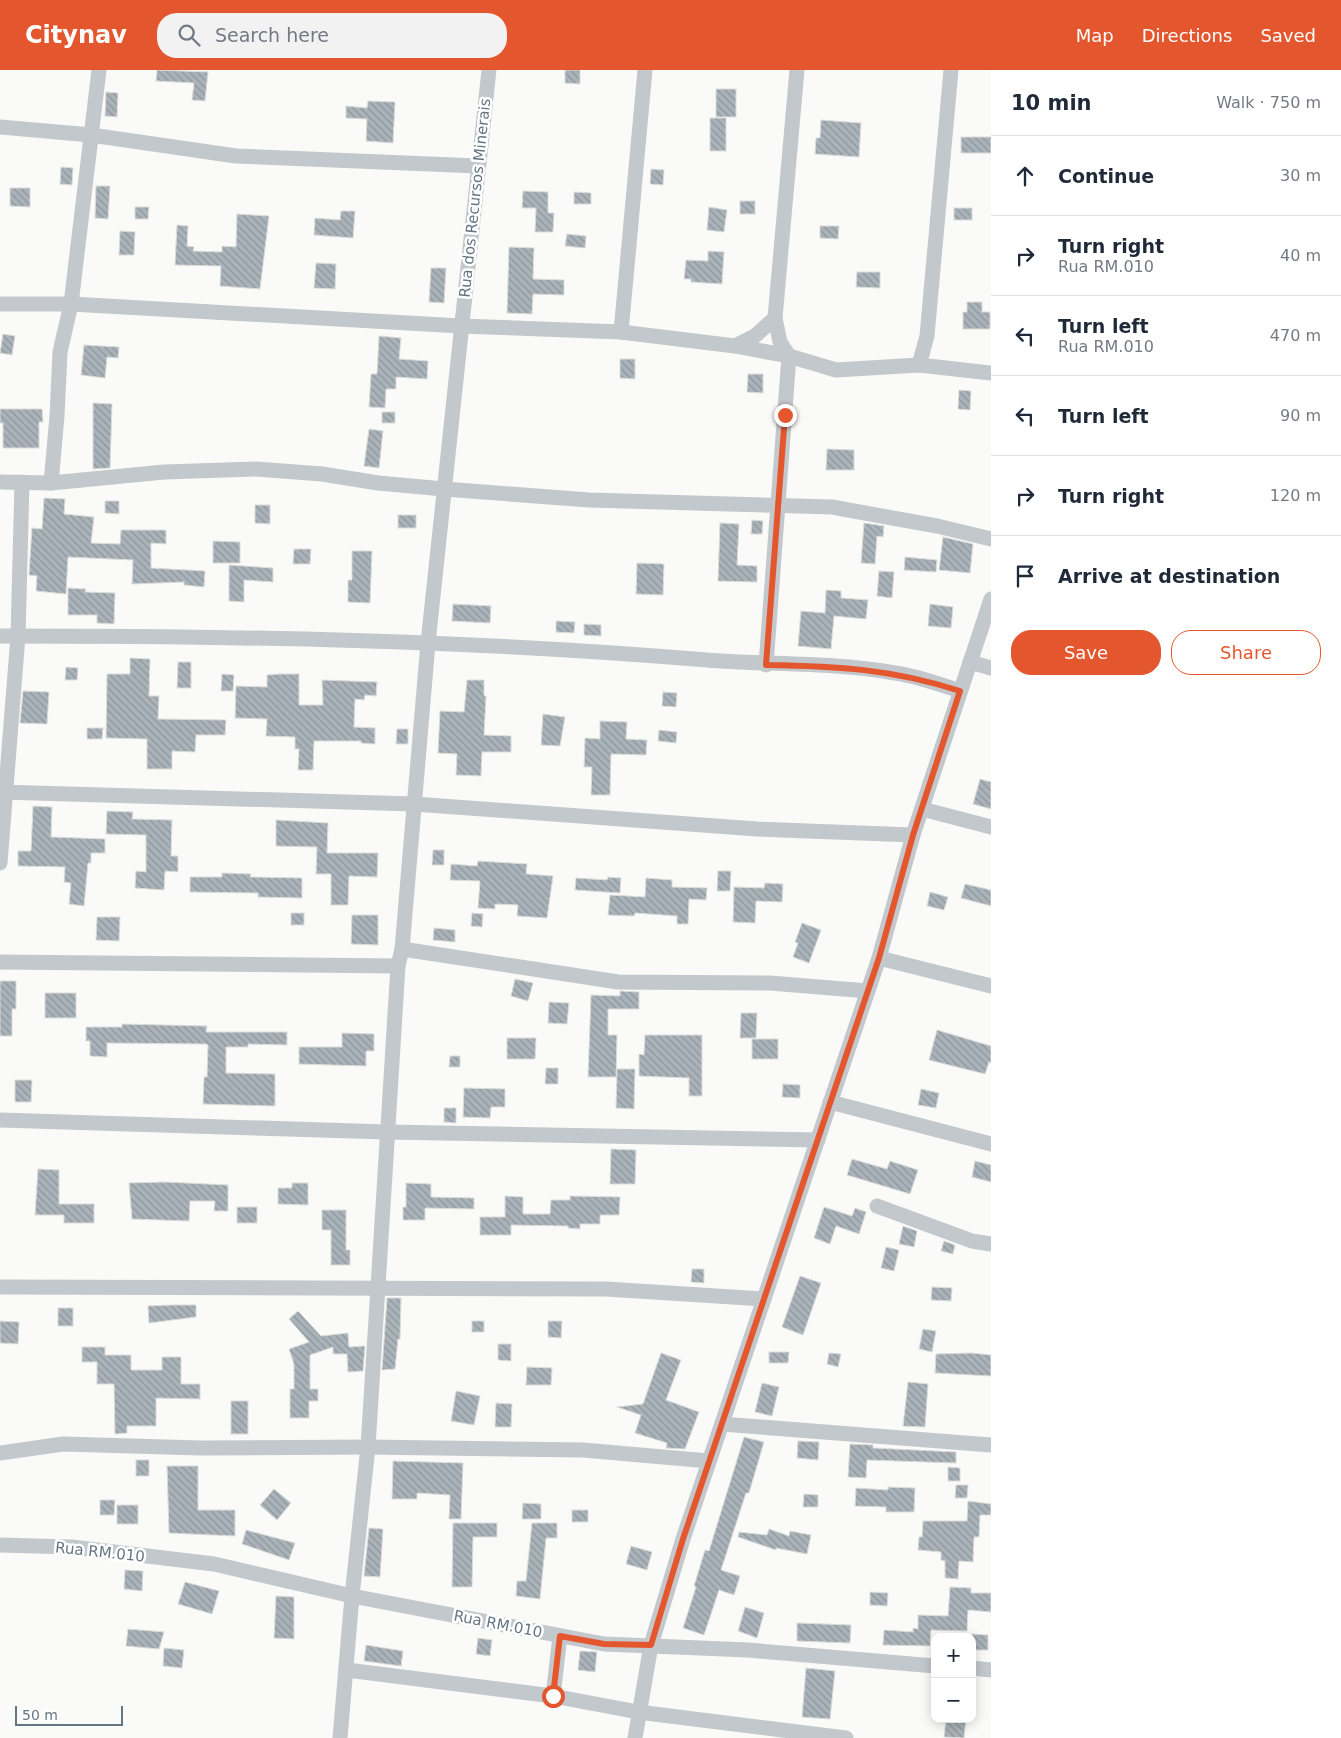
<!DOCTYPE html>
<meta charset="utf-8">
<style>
:root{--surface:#fff;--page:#f2f2f3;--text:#1f2937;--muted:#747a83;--line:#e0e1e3;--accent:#e4572e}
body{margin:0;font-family:"DejaVu Sans",sans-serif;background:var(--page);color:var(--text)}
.controls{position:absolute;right:15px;bottom:15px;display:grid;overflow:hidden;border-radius:10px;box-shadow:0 2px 12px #0003}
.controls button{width:45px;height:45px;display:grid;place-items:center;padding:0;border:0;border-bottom:1px solid var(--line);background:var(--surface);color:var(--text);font:25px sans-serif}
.scale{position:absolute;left:15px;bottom:12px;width:108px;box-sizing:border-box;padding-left:5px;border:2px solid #657683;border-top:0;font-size:14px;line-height:18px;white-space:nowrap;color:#657683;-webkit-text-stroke:4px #fff;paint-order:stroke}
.stop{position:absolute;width:15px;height:15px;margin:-11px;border:4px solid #e4572e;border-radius:50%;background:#fff}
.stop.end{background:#e4572e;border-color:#fff;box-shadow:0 1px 5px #0008}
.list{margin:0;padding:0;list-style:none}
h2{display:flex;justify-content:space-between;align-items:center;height:65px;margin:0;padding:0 20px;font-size:21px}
h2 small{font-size:16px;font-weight:400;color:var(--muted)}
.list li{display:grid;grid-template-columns:32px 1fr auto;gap:15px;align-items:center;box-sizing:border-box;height:80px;padding:0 20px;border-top:1px solid var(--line)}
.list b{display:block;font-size:19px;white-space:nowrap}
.list p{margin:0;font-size:16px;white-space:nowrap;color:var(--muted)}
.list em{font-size:16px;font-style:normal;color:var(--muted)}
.actions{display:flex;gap:10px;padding:15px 20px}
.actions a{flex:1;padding:11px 0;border:1px solid var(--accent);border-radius:20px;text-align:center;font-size:18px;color:var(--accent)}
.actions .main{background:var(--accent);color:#fff}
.icon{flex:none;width:28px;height:28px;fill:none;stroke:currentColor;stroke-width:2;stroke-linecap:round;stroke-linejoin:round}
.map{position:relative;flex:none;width:991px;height:1668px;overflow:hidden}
header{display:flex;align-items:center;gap:30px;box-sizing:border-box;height:70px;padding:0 25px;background:var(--accent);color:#fff}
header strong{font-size:24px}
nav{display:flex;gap:28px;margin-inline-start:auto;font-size:18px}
.search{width:350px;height:45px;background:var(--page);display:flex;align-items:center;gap:12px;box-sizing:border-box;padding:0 18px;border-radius:20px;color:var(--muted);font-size:19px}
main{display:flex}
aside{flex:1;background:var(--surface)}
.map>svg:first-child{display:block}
.building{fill:url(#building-back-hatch);stroke:#dcdcda}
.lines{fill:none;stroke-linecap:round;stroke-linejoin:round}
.street{stroke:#c3c8cc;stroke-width:15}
.route{stroke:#e4572e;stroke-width:6}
.labels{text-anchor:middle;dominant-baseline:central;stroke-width:5;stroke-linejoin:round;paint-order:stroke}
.street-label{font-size:15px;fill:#657683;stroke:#fff}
</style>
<header>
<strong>Citynav</strong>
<div class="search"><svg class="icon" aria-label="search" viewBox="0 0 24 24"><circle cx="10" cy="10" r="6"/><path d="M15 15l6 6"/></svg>Search here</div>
<nav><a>Map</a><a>Directions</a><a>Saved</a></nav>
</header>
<main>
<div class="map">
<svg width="991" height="1668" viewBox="0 0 991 1668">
<defs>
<pattern id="building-back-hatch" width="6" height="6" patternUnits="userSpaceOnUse" patternTransform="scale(1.25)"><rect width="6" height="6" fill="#aab3b9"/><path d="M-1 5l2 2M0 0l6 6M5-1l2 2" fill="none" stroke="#8e969c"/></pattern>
</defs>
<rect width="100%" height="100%" fill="#fafaf8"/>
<g class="building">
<polygon points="157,0 208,2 205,31 192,30 194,13 156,11"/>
<polygon points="565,0 580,0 580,14 565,13"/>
<rect x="716" y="19" width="20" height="28"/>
<polygon points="106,22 118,23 117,47 105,46"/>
<polygon points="368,31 395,32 393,73 366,71 367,49 346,48 346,36 367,38"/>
<rect x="710" y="48" width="16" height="33"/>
<polygon points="821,50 861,53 859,87 815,84 816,68 820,68"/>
<rect x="961" y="67" width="30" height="16"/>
<polygon points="61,97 73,98 72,115 60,114"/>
<polygon points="651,99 664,100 663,115 650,114"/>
<polygon points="96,116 110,116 108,149 95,148"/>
<polygon points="10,118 30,118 30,137 10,136"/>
<polygon points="523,121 548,122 548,143 554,143 553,162 535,162 536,138 522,138"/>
<polygon points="574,122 591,123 591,134 574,134"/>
<rect x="740" y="131" width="15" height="13"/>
<polygon points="135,137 149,137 148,149 135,149"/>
<polygon points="709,137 727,140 724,162 707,160"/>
<rect x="954" y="138" width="18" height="12"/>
<polygon points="341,141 355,141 353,168 314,165 315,148 340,150"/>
<polygon points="237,144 269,146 260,219 220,216 221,196 175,195 177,155 188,156 187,176 194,177 193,181 222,182 222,176 236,177"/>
<polygon points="820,156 839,156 838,169 820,168"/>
<polygon points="120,161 135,162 134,185 119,185"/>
<polygon points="567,164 586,166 585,178 565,176"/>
<polygon points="509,177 534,178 533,209 564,210 564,225 533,224 532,244 507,243"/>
<polygon points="708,181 724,182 722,214 691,212 691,209 684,209 686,190 708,191"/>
<polygon points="316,193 336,194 335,219 314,218"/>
<polygon points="431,198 446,198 444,233 429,232"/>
<polygon points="857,202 880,202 880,218 856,217"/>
<polygon points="967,232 982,232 982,242 990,242 990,259 963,259 963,242 967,242"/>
<polygon points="3,264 15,266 12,285 0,283"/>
<polygon points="379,266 401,268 399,289 428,291 427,309 396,307 396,319 386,319 385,338 369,337 371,304 377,304"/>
<polygon points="84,275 119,277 118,288 107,287 105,308 81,305"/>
<polygon points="620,289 635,289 635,309 620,308"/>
<polygon points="748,304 763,304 763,323 747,322"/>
<polygon points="959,320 971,321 970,340 958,339"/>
<polygon points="93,333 112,334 110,398 93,399"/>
<polygon points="0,339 42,339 43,352 39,352 39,378 3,378 3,353 0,353"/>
<rect x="382" y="342" width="13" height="11"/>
<polygon points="369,359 383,361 379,398 364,396"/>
<polygon points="827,379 854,380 854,400 826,400"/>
<polygon points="44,428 65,429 64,444 94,447 91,473 120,474 121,460 166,460 166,474 151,473 151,498 205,501 204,517 184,515 184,512 132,514 133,490 68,487 66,524 36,521 37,506 29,505 32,458 42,459"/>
<polygon points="105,431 119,431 119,444 105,443"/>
<polygon points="255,435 270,435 270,454 255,453"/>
<rect x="398" y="445" width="18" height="13"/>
<polygon points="752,450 763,451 762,464 751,464"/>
<polygon points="720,453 739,454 737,495 757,496 757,512 718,511"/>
<polygon points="864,453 884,456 883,467 877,466 875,494 861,493"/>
<polygon points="943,467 973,474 970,503 939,500"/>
<polygon points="213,471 240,472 240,493 213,493"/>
<polygon points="294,479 311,479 310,494 293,494"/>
<polygon points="352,481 372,481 370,533 348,532 348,510 352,510"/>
<polygon points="905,487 937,490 936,502 904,500"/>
<polygon points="637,493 664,494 663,525 636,524"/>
<polygon points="229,495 273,498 273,512 244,510 244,532 229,531"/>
<polygon points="879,501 894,502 892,528 877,526"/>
<polygon points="68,518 86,519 85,522 115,523 114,554 97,553 97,545 68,545"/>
<polygon points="826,520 841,521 841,528 868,530 866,549 834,546 831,579 798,576 801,541 825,543"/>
<polygon points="453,534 491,536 490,553 452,551"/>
<polygon points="930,534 953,537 951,558 928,556"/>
<polygon points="556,551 575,552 574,563 556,562"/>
<polygon points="584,554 601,555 601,566 584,565"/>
<polygon points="130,588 150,589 149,626 159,626 158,649 226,650 225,665 196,665 195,682 172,681 172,699 147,699 147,669 106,668 107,604 130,604"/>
<polygon points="178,592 191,592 191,618 177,618"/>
<polygon points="66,597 78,598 77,610 65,610"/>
<polygon points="222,604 234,605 233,621 221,621"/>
<polygon points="279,604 299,604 299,635 323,635 322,610 377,612 376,626 365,625 364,630 355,629 354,657 375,658 375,674 361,673 361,671 314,671 313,700 298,700 299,679 295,679 295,667 266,666 267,649 235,648 236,616 267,617 267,605"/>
<polygon points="467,610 484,610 484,626 486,626 484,665 511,666 511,682 482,682 481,706 456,705 457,684 438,683 440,641 464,642"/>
<polygon points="23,621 49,622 47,654 20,653"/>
<polygon points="663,622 677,623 676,637 662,636"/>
<polygon points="543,644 565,647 560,676 541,675"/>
<polygon points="600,651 627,652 626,669 647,670 646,685 611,684 610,725 591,725 592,697 584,697 585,668 600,669"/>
<polygon points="87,658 103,658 102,669 87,669"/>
<polygon points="397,659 408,659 408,674 396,674"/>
<polygon points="659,660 677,662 676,673 658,671"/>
<polygon points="980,709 991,712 991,739 973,734"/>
<polygon points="33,736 52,737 51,767 105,769 105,783 91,783 91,793 88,793 84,836 69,834 71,813 64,812 65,797 18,796 18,781 31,781"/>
<polygon points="107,741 133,742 132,749 172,750 171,786 178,786 178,802 165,801 164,820 135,818 136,801 146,802 146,765 106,764"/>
<polygon points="276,750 328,753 327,783 378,783 377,807 349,806 348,835 331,835 331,804 316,804 317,777 276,776"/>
<polygon points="433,780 444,780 444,795 432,795"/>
<polygon points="478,791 527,794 526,804 553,806 547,848 517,846 518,835 495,834 495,839 478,838 480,811 450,810 451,794 477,796"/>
<polygon points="718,801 731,801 730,821 717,821"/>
<polygon points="222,803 251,804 250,807 302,808 302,828 258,827 258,823 190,822 190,807 222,807"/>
<polygon points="608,807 621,808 620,823 575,820 576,808 607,810"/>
<polygon points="646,808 672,810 672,817 707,818 706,830 689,829 688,854 677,854 677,846 635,843 634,846 608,845 610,825 645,827"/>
<polygon points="765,813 783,814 782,832 756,831 755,853 733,852 734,817 764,818"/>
<polygon points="965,814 991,820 991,836 961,828"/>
<polygon points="930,822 948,827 944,840 927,836"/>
<rect x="291" y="843" width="13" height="12"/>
<polygon points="472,843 483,844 482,857 471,856"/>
<polygon points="352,845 378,845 378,875 351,874"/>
<polygon points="97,847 120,847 119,871 96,870"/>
<polygon points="802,853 821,860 809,893 793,887 798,873 795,872"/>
<polygon points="434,858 455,860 455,872 433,870"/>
<polygon points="515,909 533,913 528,931 511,926"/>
<polygon points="0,911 16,911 16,939 12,939 12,966 0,966"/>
<polygon points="620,921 639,922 639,939 608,939 608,965 617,965 616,1007 588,1007 591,925 620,926"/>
<rect x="45" y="923" width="31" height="25"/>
<polygon points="549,932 569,933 567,954 548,953"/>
<polygon points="741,943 757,943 756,968 740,968"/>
<polygon points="122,954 207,956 206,962 287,962 287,975 248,974 248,977 226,977 226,1003 275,1004 275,1036 203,1034 204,1007 207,1007 208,975 206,974 107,973 107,987 90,986 90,971 86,971 86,957 122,957"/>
<polygon points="937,960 991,976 991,993 989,992 985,1004 929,990"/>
<polygon points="342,963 374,964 374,981 366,981 366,996 299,994 299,977 342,977"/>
<polygon points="645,965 702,965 702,1026 689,1026 689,1008 639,1006 639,984 644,985"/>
<polygon points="507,968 536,968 535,989 507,989"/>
<rect x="752" y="969" width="26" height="20"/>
<polygon points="450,986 460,986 460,997 449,997"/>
<polygon points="546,998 558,998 558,1014 545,1014"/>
<polygon points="617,999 635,999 634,1039 616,1038"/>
<polygon points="15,1010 32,1010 31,1032 15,1032"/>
<polygon points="783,1014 800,1015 800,1028 782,1027"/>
<polygon points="464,1018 505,1019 505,1037 491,1037 490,1048 463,1047"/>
<polygon points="921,1019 939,1023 936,1038 918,1035"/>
<polygon points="444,1038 456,1038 456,1053 444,1052"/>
<polygon points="611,1079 636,1080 635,1114 610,1114"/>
<polygon points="852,1089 887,1099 890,1091 918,1100 910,1124 847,1105"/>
<polygon points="975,1091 991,1095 991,1112 972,1107"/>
<polygon points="38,1099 59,1100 59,1134 94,1134 94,1153 64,1153 64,1145 35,1145"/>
<polygon points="165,1112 228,1115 228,1141 214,1141 215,1131 190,1131 189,1151 132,1149 129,1113"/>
<polygon points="292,1113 308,1113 308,1135 278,1134 278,1118 292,1118"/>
<polygon points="406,1113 431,1114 431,1127 474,1128 474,1139 425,1138 425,1150 403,1150 403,1137 406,1137"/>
<polygon points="505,1126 523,1127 523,1144 550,1144 551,1130 570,1130 570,1126 620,1127 619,1145 600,1145 600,1154 580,1154 580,1159 568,1158 568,1156 511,1155 511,1165 480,1165 480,1147 505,1147"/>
<rect x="237" y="1137" width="20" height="16"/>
<polygon points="824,1137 852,1146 855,1138 866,1142 859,1164 836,1156 830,1174 814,1168"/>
<polygon points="322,1140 346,1140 346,1180 350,1180 350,1195 331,1195 331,1160 322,1160"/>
<polygon points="903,1156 917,1161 914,1177 899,1174"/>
<polygon points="944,1171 955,1175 953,1184 941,1181"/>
<polygon points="886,1177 899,1180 894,1201 881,1198"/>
<polygon points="692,1199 704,1199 704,1213 691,1212"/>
<polygon points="800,1206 821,1213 803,1265 782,1257"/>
<polygon points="932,1217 952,1218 951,1231 931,1230"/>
<polygon points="387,1228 401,1228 400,1269 398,1269 395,1299 382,1300"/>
<polygon points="172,1235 196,1235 196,1247 149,1253 148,1236"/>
<rect x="58" y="1238" width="15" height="18"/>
<polygon points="298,1241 321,1266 348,1263 349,1277 365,1276 363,1301 348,1302 347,1284 333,1284 333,1277 310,1285 310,1319 318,1319 318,1331 309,1331 309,1348 290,1348 290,1319 294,1319 294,1294 289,1279 309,1272 289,1249"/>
<polygon points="0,1251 19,1252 18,1274 0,1273"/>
<rect x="472" y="1251" width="12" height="11"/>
<polygon points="548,1251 562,1251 561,1268 548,1267"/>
<polygon points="923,1259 936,1261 932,1282 919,1279"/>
<polygon points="498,1274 511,1274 511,1291 498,1290"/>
<polygon points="82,1277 105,1277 105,1285 131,1285 131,1300 162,1300 162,1287 181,1287 181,1314 200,1314 200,1329 156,1328 156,1356 127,1356 127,1363 115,1364 114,1314 97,1314 97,1292 82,1292"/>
<polygon points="769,1282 789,1282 788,1293 769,1293"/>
<polygon points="661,1283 681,1290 666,1330 699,1342 685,1379 666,1378 667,1373 635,1363 641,1345 617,1337 643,1334"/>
<polygon points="829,1283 841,1284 838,1297 827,1294"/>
<polygon points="972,1283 991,1285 991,1306 935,1303 936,1284"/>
<polygon points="527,1297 552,1298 551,1315 526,1315"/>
<polygon points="908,1312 928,1314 925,1357 903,1356"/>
<polygon points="762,1313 779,1317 772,1346 755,1342"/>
<polygon points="456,1321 480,1326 474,1355 451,1351"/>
<rect x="231" y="1331" width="17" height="33"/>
<polygon points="496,1333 512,1334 511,1357 495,1357"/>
<polygon points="744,1367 764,1372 749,1423 746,1423 721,1500 740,1506 734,1525 719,1520 704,1565 683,1558 696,1517 694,1516 705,1480 709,1481"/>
<polygon points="798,1371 819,1372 818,1390 797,1388"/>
<polygon points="850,1374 873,1375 873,1378 956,1382 956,1393 867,1390 866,1408 848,1407"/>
<rect x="136" y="1390" width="13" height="16"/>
<polygon points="393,1391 463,1393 461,1449 449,1449 450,1425 417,1423 417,1429 392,1429"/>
<polygon points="167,1396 198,1396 198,1440 235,1440 235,1466 169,1463"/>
<polygon points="948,1397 960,1398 960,1411 948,1411"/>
<polygon points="956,1415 968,1415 967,1428 955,1428"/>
<polygon points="888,1417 915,1418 914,1442 886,1442 886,1437 855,1436 856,1418 888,1420"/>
<polygon points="274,1419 291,1433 277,1450 260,1435"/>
<polygon points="804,1424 818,1425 818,1437 803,1437"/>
<polygon points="100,1430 115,1430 114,1445 100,1445"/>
<polygon points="968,1431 991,1434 991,1445 980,1445 979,1467 974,1467 973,1492 959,1491 958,1509 945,1508 945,1491 941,1490 941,1482 918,1480 919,1467 922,1467 923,1451 967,1451"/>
<polygon points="523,1433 541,1434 541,1449 522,1449"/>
<rect x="117" y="1435" width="21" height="19"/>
<rect x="572" y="1440" width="16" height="12"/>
<polygon points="453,1453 497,1453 497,1467 473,1467 472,1517 452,1517"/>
<polygon points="532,1453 557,1453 557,1468 546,1468 540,1529 516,1526 517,1511 526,1511"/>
<polygon points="369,1458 383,1459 380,1507 364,1506"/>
<polygon points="769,1459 789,1466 790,1461 811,1465 807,1484 776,1478 776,1480 738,1467 739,1462 767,1465"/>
<polygon points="246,1460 295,1473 289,1490 242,1474"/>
<polygon points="631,1476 652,1482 647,1500 626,1494"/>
<polygon points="125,1500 143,1501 142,1521 124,1519"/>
<polygon points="185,1512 219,1521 212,1544 178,1534"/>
<polygon points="950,1517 971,1518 971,1523 991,1523 991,1542 968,1540 967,1561 931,1560 930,1576 883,1575 884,1560 913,1562 913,1558 918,1559 918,1545 948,1546"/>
<polygon points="870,1522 888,1523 887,1536 870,1535"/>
<polygon points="276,1526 294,1527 294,1569 274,1568"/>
<polygon points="745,1537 764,1543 757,1568 738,1561"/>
<polygon points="797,1553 851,1555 850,1573 797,1571"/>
<polygon points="128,1559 164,1562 159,1579 126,1576"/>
<polygon points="972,1564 988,1565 988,1580 972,1580"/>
<polygon points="478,1568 492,1570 490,1586 476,1584"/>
<polygon points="366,1575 403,1581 401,1596 364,1591"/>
<polygon points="164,1578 184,1580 182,1598 163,1596"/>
<polygon points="580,1581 597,1582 595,1602 578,1600"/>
<polygon points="806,1598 835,1601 830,1649 802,1647"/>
<polygon points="946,1649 966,1649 964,1668 944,1667"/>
</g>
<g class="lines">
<g class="street">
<polyline points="0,57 91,65 236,86 478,96"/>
<polyline points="0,234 71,234 461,256 621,262 735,276 789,286 836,300 919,295 991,303"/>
<polyline points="621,262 645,0"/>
<polyline points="735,276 755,266 775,248"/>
<polyline points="919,295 927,266 951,0"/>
<polyline points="0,412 51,413 164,402 256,399 322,404 378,413 444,419 589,430 832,437 937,456 991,469"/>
<polyline points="51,413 57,346 60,282 71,234 99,0"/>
<path d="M0,566C236,566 472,570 707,590C769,595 833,592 895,603C917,606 939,614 960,621"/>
<polyline points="970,592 991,598"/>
<polyline points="766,595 789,286 780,272 775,248 797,0"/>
<polyline points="0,722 414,734 757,759 913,765"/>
<polyline points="922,739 991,757"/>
<polyline points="0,793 18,566 22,412"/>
<polyline points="402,879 618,912 770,913 868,921"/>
<polyline points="879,888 991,916"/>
<polyline points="0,892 398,896"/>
<polyline points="830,1032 991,1074"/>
<polyline points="0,1050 387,1062 818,1070"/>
<polyline points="877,1136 972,1171 991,1174"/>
<polyline points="0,1217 606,1219 764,1229"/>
<polyline points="722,1354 991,1375"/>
<polyline points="0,1383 63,1374 200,1378 368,1377 583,1380 709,1391"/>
<polyline points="0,1475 72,1477 214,1494 352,1526 604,1574 748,1580 935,1596"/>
<polyline points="972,1598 991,1600"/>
<polyline points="347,1600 553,1626 638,1642 846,1668"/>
<polyline points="553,1626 560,1566"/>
<polyline points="340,1668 352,1526 368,1377 398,896 402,879 428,573 489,0"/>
<polyline points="635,1668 651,1575 683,1469 879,888 913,765 991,529"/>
</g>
</g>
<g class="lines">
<path class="route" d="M553,1626L560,1566L604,1574L651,1575L683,1469L879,888L913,765L960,621C892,599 837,596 766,595L785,345"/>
</g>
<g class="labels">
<g class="street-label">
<text transform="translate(475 128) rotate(-84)">Rua dos Recursos Minerais</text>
<text transform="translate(100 1482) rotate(6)">Rua RM.010</text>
<text transform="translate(498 1554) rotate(11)">Rua RM.010</text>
</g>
</g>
</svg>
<div class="controls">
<button>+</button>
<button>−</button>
</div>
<div class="scale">50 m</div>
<div class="stop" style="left:553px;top:1626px"></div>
<div class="stop end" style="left:785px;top:345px"></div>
</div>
<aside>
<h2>10 min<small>Walk · 750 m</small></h2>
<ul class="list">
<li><svg class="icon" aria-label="ahead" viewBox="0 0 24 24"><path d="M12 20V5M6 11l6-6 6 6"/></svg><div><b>Continue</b></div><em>30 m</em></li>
<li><svg class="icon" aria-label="right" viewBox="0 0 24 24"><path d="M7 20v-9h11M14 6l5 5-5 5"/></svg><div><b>Turn right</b><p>Rua RM.010</p></div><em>40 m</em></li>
<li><svg class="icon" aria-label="left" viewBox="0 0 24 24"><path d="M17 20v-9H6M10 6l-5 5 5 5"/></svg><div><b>Turn left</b><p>Rua RM.010</p></div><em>470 m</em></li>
<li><svg class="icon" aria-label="left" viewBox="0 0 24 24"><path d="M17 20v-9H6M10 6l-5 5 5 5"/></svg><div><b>Turn left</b></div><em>90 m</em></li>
<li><svg class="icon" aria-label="right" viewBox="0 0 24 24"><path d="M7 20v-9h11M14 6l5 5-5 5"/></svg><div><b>Turn right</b></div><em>120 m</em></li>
<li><svg class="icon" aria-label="arrive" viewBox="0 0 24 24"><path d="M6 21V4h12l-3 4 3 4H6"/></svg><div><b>Arrive at destination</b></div></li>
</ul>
<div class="actions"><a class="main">Save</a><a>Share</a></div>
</aside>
</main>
